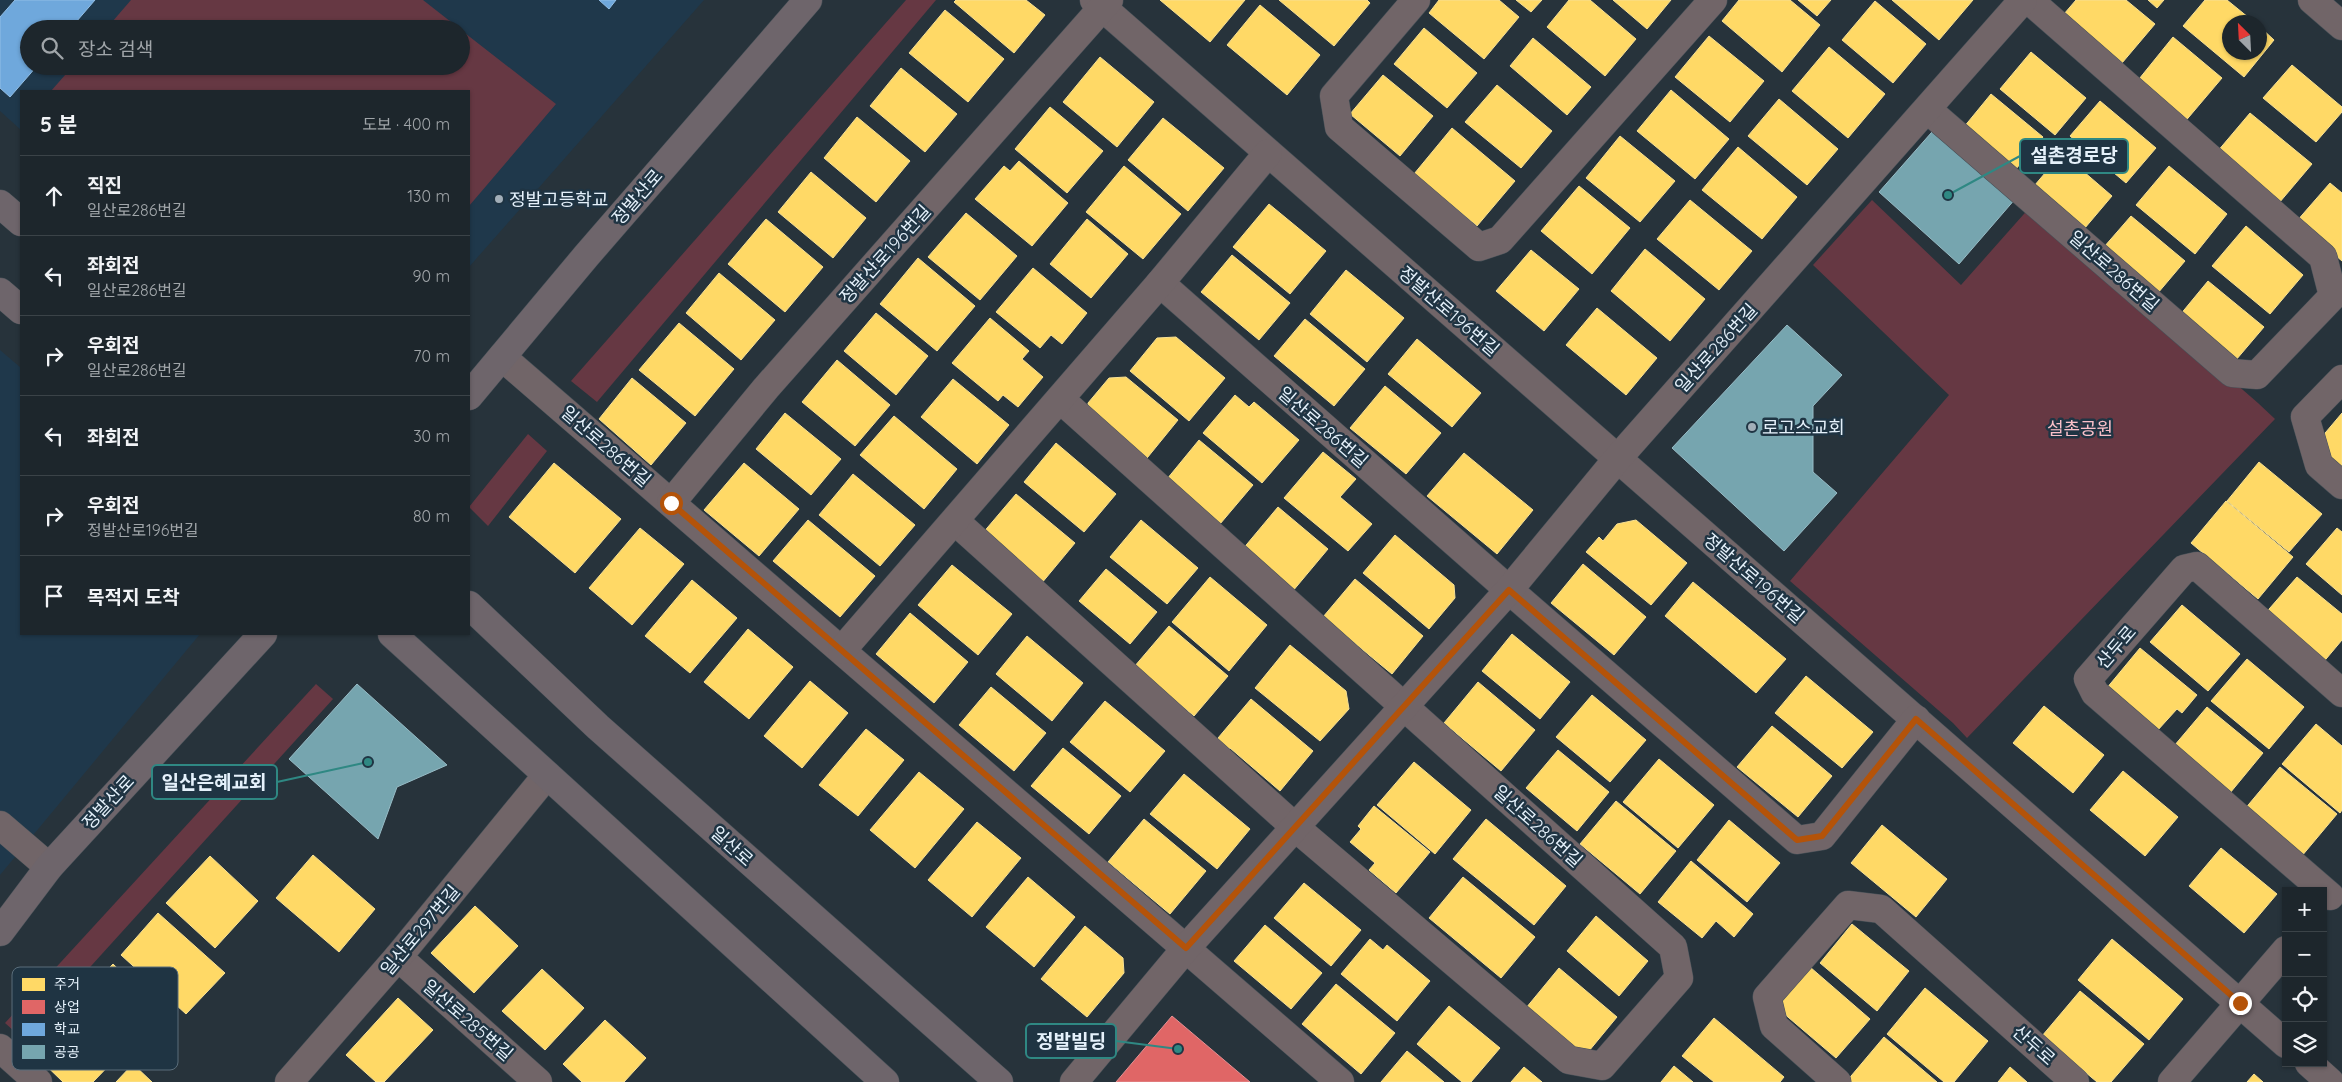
<!DOCTYPE html>
<html lang="ko">
<meta charset="utf-8">
<style>
:root{--surface:#1d262c;--page:#252e34;--text:#f1f3f6;--muted:#a0a5a9;--line:#3b4348}
body{margin:0;font-family:Quicksand,"Noto Sans KR",sans-serif;background:var(--page);color:var(--text)}
.controls{position:absolute;right:15px;bottom:15px;display:grid;overflow:hidden;border-radius:0px;box-shadow:0 1px 4px #0004}
.controls button{width:45px;height:45px;display:grid;place-items:center;padding:0;border:0;border-bottom:1px solid var(--line);background:var(--surface);color:var(--text);font:25px sans-serif}
.compass{position:absolute;left:2222px;top:15px;width:45px;height:45px;border-radius:50%;background:var(--surface);box-shadow:0 1px 4px #0004;rotate:336deg}
.stop{position:absolute;width:15px;height:15px;margin:-11px;border:4px solid #b45309;border-radius:50%;background:#fff}
.stop.end{background:#b45309;border-color:#fff;box-shadow:0 1px 5px #0008}
.list{margin:0;padding:0;list-style:none}
h2{display:flex;justify-content:space-between;align-items:center;height:65px;margin:0;padding:0 20px;font-size:21px}
h2 small{font-size:16px;font-weight:400;color:var(--muted)}
.list li{display:grid;grid-template-columns:32px 1fr auto;gap:15px;align-items:center;box-sizing:border-box;height:80px;padding:0 20px;border-top:1px solid var(--line)}
.list b{display:block;font-size:19px;white-space:nowrap}
.list p{margin:0;font-size:16px;white-space:nowrap;color:var(--muted)}
.list em{font-size:16px;font-style:normal;color:var(--muted)}
.icon{flex:none;width:28px;height:28px;fill:none;stroke:currentColor;stroke-width:2;stroke-linecap:round;stroke-linejoin:round}
.map{position:relative;flex:none;width:2342px;height:1082px;overflow:hidden}
.search{position:absolute;background:var(--surface);box-shadow:0 1px 4px #0004;left:20px;top:20px;width:450px;height:55px;display:flex;align-items:center;gap:12px;box-sizing:border-box;padding:0 18px;border-radius:28px;color:var(--muted);font-size:19px}
.panel{position:absolute;background:var(--surface);box-shadow:0 1px 4px #0004;left:20px;top:90px;width:450px;height:545px;border-radius:0px}
.map>svg:first-child{display:block}
.built{fill:#1f384b;fill-rule:evenodd}
.green{fill:#663843}
.homes{fill:#ffd966;stroke:#f7e093}
.shops{fill:#e06666;stroke:#e29093}
.schools{fill:#6fa8dc;stroke:#92bee5}
.public{fill:#76a5af;stroke:#97bcc6}
.lines{fill:none;stroke-linecap:round;stroke-linejoin:round}
.minor-casing{stroke:#475158;stroke-width:29}
.major-casing{stroke:#475158;stroke-width:29}
.minor{stroke:#716568;stroke-width:28}
.major{stroke:#6e656b;stroke-width:28}
.route{stroke:#b45309;stroke-width:6}
.poi-dot{fill:#a2aeb8;stroke:#1f3443;stroke-width:2}
.labels{text-anchor:middle;dominant-baseline:central;stroke-width:5;stroke-linejoin:round;paint-order:stroke}
.street-label{font-size:18px;fill:#e5f1fb;stroke:#1f3443}
.poi-label{font-size:18px;fill:#e5f1fb;stroke:#1f3443;text-anchor:start}
.park-label{font-size:18px;fill:#fac0c9;stroke:#1f3443}
.key{fill:#1f3443;stroke:#5a6d7a;stroke-width:1}
.key-label{font-size:14px;fill:#e5f1fb}
.leader{fill:none;stroke:#2f8883;stroke-width:2}
.callout-dot{fill:#2f8883;stroke:#1f3443;stroke-width:2}
.callout{fill:#1f3443;stroke:#2f8883;stroke-width:2}
.callout-label{font-size:19px;text-anchor:middle;font-weight:bold;fill:#e5f1fb}
</style>
<div class="map">
<svg width="2342" height="1082" viewBox="0 0 2342 1082">
<rect width="100%" height="100%" fill="#27333b"/>
<g class="built">
<path d="M0,0H704L469,267V91H21V130L0,111ZM29,29H461V66H29Z"/>
<polygon points="0,350 21,368 21,634 200,634 0,875"/>
</g>
<g class="green">
<polygon points="131,0 423,0 460,29 106,29"/>
<polygon points="906,0 936,0 597,402 571,381"/>
<polygon points="461,30 556,104 469,206 469,91 51,91 73,66 461,66"/>
<polygon points="1872,200 1961,285 2031,206 2258,403 2275,419 1967,738 1953,723 1790,581 1949,395 1813,265"/>
<polygon points="528,434 547,451 488,526 469,507"/>
<polygon points="316,684 333,699 24,1040 5,1023"/>
</g>
<g class="homes">
<polygon points="956,0 1026,0 1045,15 1014,53 954,2"/>
<polygon points="1160,0 1245,0 1210,42"/>
<polygon points="1279,0 1367,0 1370,3 1334,46"/>
<polygon points="1439,0 1499,0 1519,17 1484,59 1429,13"/>
<polygon points="1516,0 1542,0 1531,12"/>
<polygon points="1569,0 1590,0 1636,39 1605,76 1547,27"/>
<polygon points="1613,0 1671,0 1647,29"/>
<polygon points="1739,0 1790,0 1820,25 1782,72 1722,21"/>
<polygon points="1798,0 1831,0 1817,16"/>
<polygon points="1892,0 1973,0 1939,40"/>
<polygon points="2076,0 2126,0 2155,24 2122,63 2064,14"/>
<polygon points="2148,0 2164,0 2157,8"/>
<polygon points="2205,0 2227,0 2254,22 2230,22 2230,52 2260,52 2260,27 2274,40 2244,77 2183,26"/>
<polygon points="1875,1 1926,44 1893,83 1842,40"/>
<polygon points="1260,5 1320,55 1287,95 1227,45"/>
<polygon points="945,10 1004,59 968,102 909,53"/>
<polygon points="1424,28 1477,73 1447,108 1394,64"/>
<polygon points="1709,36 1764,81 1730,122 1675,77"/>
<polygon points="2173,37 2222,78 2183,124 2135,84"/>
<polygon points="1533,38 1591,87 1567,115 1510,66"/>
<polygon points="1829,47 1885,94 1848,138 1792,91"/>
<polygon points="2031,52 2086,98 2055,135 2000,89"/>
<polygon points="1100,57 1154,102 1117,147 1063,102"/>
<polygon points="2292,65 2342,107 2342,112 2316,142 2263,98"/>
<polygon points="901,68 957,114 925,152 870,106"/>
<polygon points="1383,75 1433,116 1400,156 1350,114"/>
<polygon points="1497,85 1552,131 1521,168 1465,122"/>
<polygon points="1671,90 1729,139 1695,179 1637,131"/>
<polygon points="1991,94 2043,137 2010,176 1959,133"/>
<polygon points="1779,99 1838,149 1807,185 1748,136"/>
<polygon points="2100,101 2156,148 2126,183 2070,136"/>
<polygon points="1050,107 1103,151 1067,193 1015,149"/>
<polygon points="2250,113 2312,164 2279,203 2217,152"/>
<polygon points="857,117 910,161 876,202 824,158"/>
<polygon points="1163,118 1224,168 1188,211 1128,160"/>
<polygon points="1452,128 1515,181 1477,226 1414,174"/>
<polygon points="1620,136 1675,181 1640,222 1586,178"/>
<polygon points="1738,147 1797,197 1762,239 1702,190"/>
<polygon points="2062,153 2112,196 2079,235 2029,192"/>
<polygon points="1019,161 1068,203 1032,246 975,199 1004,166 1010,171"/>
<polygon points="1124,166 1181,214 1143,259 1086,212"/>
<polygon points="2169,166 2227,214 2195,254 2136,205"/>
<polygon points="811,172 866,218 833,258 778,212"/>
<polygon points="2330,183 2342,193 2342,261 2296,222"/>
<polygon points="1579,186 1630,228 1592,274 1541,231"/>
<polygon points="1690,200 1752,251 1719,290 1657,239"/>
<polygon points="1269,204 1326,251 1290,294 1233,247"/>
<polygon points="966,213 1017,256 980,300 928,257"/>
<polygon points="2131,216 2185,261 2152,300 2097,255"/>
<polygon points="766,219 823,267 785,312 728,264"/>
<polygon points="1087,219 1128,254 1091,298 1050,264"/>
<polygon points="2246,226 2303,275 2270,314 2212,266"/>
<polygon points="1645,249 1705,299 1670,341 1611,291"/>
<polygon points="1531,250 1579,289 1544,331 1496,291"/>
<polygon points="1232,255 1290,303 1259,340 1201,292"/>
<polygon points="918,258 975,306 937,351 880,304"/>
<polygon points="1033,268 1087,313 1062,344 1051,335 1040,348 996,312"/>
<polygon points="1346,270 1404,318 1367,362 1310,314"/>
<polygon points="719,273 775,320 741,360 686,313"/>
<polygon points="2208,281 2264,327 2230,367 2175,321"/>
<polygon points="1597,308 1657,358 1626,395 1566,345"/>
<polygon points="876,313 928,356 896,395 844,351"/>
<polygon points="990,318 1029,351 1022,359 1043,377 1018,407 1003,395 998,401 952,363"/>
<polygon points="1305,319 1365,369 1334,406 1274,356"/>
<polygon points="679,323 734,369 695,416 639,370"/>
<polygon points="1176,337 1225,378 1189,421 1130,371 1157,338"/>
<polygon points="1417,339 1481,393 1452,427 1388,374"/>
<polygon points="837,360 890,405 855,446 802,402"/>
<polygon points="1126,377 1178,420 1143,463 1089,418 1088,403 1109,378"/>
<polygon points="632,378 686,423 651,465 599,419"/>
<polygon points="953,379 1009,425 977,464 921,417"/>
<polygon points="1385,386 1441,433 1406,474 1350,428"/>
<polygon points="1235,395 1249,407 1254,402 1299,440 1262,483 1203,433"/>
<polygon points="785,413 841,459 811,495 756,449"/>
<polygon points="2342,413 2342,467 2315,445"/>
<polygon points="894,416 957,469 924,509 860,455"/>
<polygon points="1199,440 1253,485 1220,524 1167,479"/>
<polygon points="1056,443 1116,494 1084,532 1024,482"/>
<polygon points="1323,452 1356,479 1340,497 1372,524 1348,551 1284,498"/>
<polygon points="1464,453 1533,510 1497,554 1427,496"/>
<polygon points="2259,462 2322,514 2289,552 2227,501"/>
<polygon points="554,463 621,519 575,573 509,517"/>
<polygon points="744,463 799,509 759,556 704,510"/>
<polygon points="853,474 915,525 880,566 819,515"/>
<polygon points="1016,494 1075,543 1041,584 982,534"/>
<polygon points="2226,501 2293,557 2258,599 2191,543"/>
<polygon points="1278,507 1328,549 1292,592 1242,550"/>
<polygon points="808,520 875,576 840,617 773,561"/>
<polygon points="1141,520 1198,568 1167,604 1110,557"/>
<polygon points="1636,520 1687,563 1651,605 1586,552 1599,537 1603,541 1617,524"/>
<polygon points="640,528 684,564 632,625 589,588"/>
<polygon points="2337,528 2342,532 2342,595 2306,564"/>
<polygon points="1395,535 1454,585 1455,598 1429,629 1363,573"/>
<polygon points="1583,564 1646,617 1614,655 1551,603"/>
<polygon points="952,565 1012,614 978,655 918,605"/>
<polygon points="1106,569 1157,612 1130,644 1079,601"/>
<polygon points="1210,577 1267,625 1229,671 1172,622"/>
<polygon points="2297,577 2342,614 2342,640 2321,665 2263,616"/>
<polygon points="1355,579 1423,636 1392,674 1323,617"/>
<polygon points="692,580 737,618 690,673 645,636"/>
<polygon points="1693,582 1786,659 1756,693 1665,616"/>
<polygon points="2182,605 2240,654 2208,691 2150,642"/>
<polygon points="910,613 968,662 934,703 876,654"/>
<polygon points="1169,626 1228,676 1194,716 1134,667"/>
<polygon points="748,629 793,667 749,719 704,682"/>
<polygon points="1512,634 1570,682 1540,719 1482,671"/>
<polygon points="1027,636 1083,683 1052,721 996,674"/>
<polygon points="1290,645 1346,691 1349,709 1320,741 1255,688"/>
<polygon points="2140,648 2197,695 2182,713 2177,709 2157,731 2106,689"/>
<polygon points="2247,659 2304,707 2269,749 2211,701"/>
<polygon points="1806,676 1873,732 1842,768 1775,713"/>
<polygon points="810,681 848,713 802,768 764,736"/>
<polygon points="1478,682 1535,730 1501,771 1444,723"/>
<polygon points="991,687 1046,733 1014,771 959,725"/>
<polygon points="1592,695 1646,740 1610,782 1556,737"/>
<polygon points="1251,699 1313,751 1280,791 1230,748 1225,751 1216,744 1218,738"/>
<polygon points="1105,701 1165,751 1130,792 1070,742"/>
<polygon points="2044,706 2104,755 2073,793 2013,743"/>
<polygon points="2207,707 2263,753 2230,793 2174,746"/>
<polygon points="2316,724 2342,746 2342,810 2340,813 2282,764"/>
<polygon points="1772,726 1832,776 1798,817 1737,767"/>
<polygon points="866,729 904,760 858,816 819,785"/>
<polygon points="1063,748 1121,796 1089,834 1031,786"/>
<polygon points="1558,750 1609,792 1577,831 1526,788"/>
<polygon points="1659,759 1714,805 1678,848 1623,802"/>
<polygon points="1414,762 1471,810 1435,854 1377,805"/>
<polygon points="2280,767 2337,814 2301,857 2244,810"/>
<polygon points="2123,771 2178,817 2145,856 2090,810"/>
<polygon points="919,772 964,809 915,868 870,830"/>
<polygon points="1184,774 1250,829 1217,869 1150,814"/>
<polygon points="1616,801 1676,851 1640,894 1580,844"/>
<polygon points="1374,806 1430,852 1396,893 1369,870 1375,863 1350,842 1361,829 1358,826"/>
<polygon points="1144,819 1206,871 1170,914 1108,862"/>
<polygon points="1486,819 1566,886 1534,925 1453,859"/>
<polygon points="1729,820 1780,863 1747,902 1697,860"/>
<polygon points="977,822 1021,858 972,917 928,880"/>
<polygon points="1882,825 1947,879 1916,917 1851,863"/>
<polygon points="2221,848 2277,894 2244,933 2189,886"/>
<polygon points="313,855 375,909 339,952 276,898"/>
<polygon points="210,856 258,901 215,948 166,903"/>
<polygon points="1691,861 1753,914 1734,937 1716,921 1702,938 1658,902"/>
<polygon points="1028,877 1075,917 1034,967 986,927"/>
<polygon points="1463,877 1535,937 1501,978 1429,918"/>
<polygon points="1304,883 1361,930 1331,966 1274,918"/>
<polygon points="475,906 518,946 474,993 431,953"/>
<polygon points="158,913 225,973 186,1014 121,955"/>
<polygon points="1596,916 1648,961 1619,996 1567,951"/>
<polygon points="1852,924 1909,971 1877,1011 1820,963"/>
<polygon points="1265,925 1322,973 1291,1009 1234,961"/>
<polygon points="1085,926 1123,958 1124,973 1087,1017 1041,979"/>
<polygon points="1370,939 1383,950 1387,945 1430,981 1397,1021 1341,974"/>
<polygon points="2112,939 2183,999 2149,1040 2078,980"/>
<polygon points="113,964 177,1025 145,1059 80,998"/>
<polygon points="1810,967 1870,1019 1836,1058 1775,1006"/>
<polygon points="1559,968 1617,1017 1584,1057 1526,1008"/>
<polygon points="542,969 584,1008 545,1050 502,1011"/>
<polygon points="1336,984 1395,1033 1361,1074 1302,1024"/>
<polygon points="1925,988 1988,1041 1954,1082 1944,1082 1887,1034"/>
<polygon points="2080,991 2144,1044 2111,1082 2097,1082 2042,1036"/>
<polygon points="398,998 433,1030 384,1082 376,1082 346,1055"/>
<polygon points="1449,1006 1500,1048 1471,1082 1462,1082 1417,1044"/>
<polygon points="72,1009 119,1055 93,1082 63,1082 31,1051"/>
<polygon points="1714,1018 1784,1077 1780,1082 1714,1082 1682,1056"/>
<polygon points="605,1020 646,1058 624,1082 582,1082 563,1064"/>
<polygon points="1884,1037 1937,1082 1846,1082"/>
<polygon points="1407,1051 1444,1082 1381,1082"/>
<polygon points="133,1064 152,1082 116,1082"/>
<polygon points="1674,1066 1693,1082 1661,1082"/>
<polygon points="1524,1067 1542,1082 1511,1082"/>
<polygon points="2010,1067 2027,1082 1998,1082"/>
<polygon points="2254,1074 2263,1082 2247,1082"/>
</g>
<polygon class="shops" points="1172,1016 1250,1082 1116,1082"/>
<g class="schools">
<polygon points="15,0 95,0 70,29 29,29 29,66 37,66 10,97 0,88 0,17"/>
<polygon points="599,0 616,0 609,9"/>
</g>
<g class="public">
<polygon points="1939,124 2016,198 1959,264 1879,192"/>
<polygon points="1787,325 1842,375 1813,406 1813,472 1837,493 1784,551 1672,448"/>
<polygon points="357,684 447,765 397,787 378,839 289,759"/>
</g>
<g class="lines">
<g class="minor-casing">
<g id="minor">
<polyline points="1094,0 2286,1044"/>
<polyline points="1416,0 1334,96 1339,127 1479,247 1500,240 1713,0"/>
<polyline points="2312,0 2342,26"/>
<polyline points="1928,110 2232,373 2257,375 2333,296 2323,257 2029,0"/>
<polyline points="1160,283 1509,590 1797,840 1822,836 1916,719"/>
<polyline points="502,357 1340,1082"/>
<polyline points="2342,379 2305,417 2319,465 2342,485"/>
<polyline points="671,503 766,388 1109,0"/>
<polyline points="955,521 1296,828 1569,1060 1602,1066 1679,978 1673,947 1060,399"/>
<polyline points="842,650 1160,283 1268,153"/>
<polyline points="0,825 49,867"/>
<polyline points="2330,896 2095,693 2088,679 2184,569 2197,566 2342,693"/>
<polyline points="398,957 538,1082"/>
<polyline points="0,1048 38,1082"/>
<polyline points="2309,1063 2330,1082"/>
<polyline points="289,1082 398,957 547,775"/>
<polyline points="1074,1082 1186,948 1509,590 1618,458 2023,0"/>
<polyline points="1837,1082 1774,1026 1767,997 1848,905 1881,909 2075,1082"/>
<polyline points="2172,1082 2286,950"/>
</g>
</g>
<g class="major-casing">
<g id="major">
<polyline points="0,204 21,222"/>
<polyline points="0,292 21,310"/>
<polyline points="469,396 587,255 808,0"/>
<polyline points="469,605 598,727 999,1082"/>
<polyline points="392,634 885,1082"/>
<polyline points="0,932 49,867 263,634"/>
</g>
</g>
<use href="#minor" class="minor"/>
<use href="#major" class="major"/>
</g>
<g class="lines">
<polyline class="route" points="671,503 1186,948 1509,590 1797,840 1822,836 1916,719 2240,1003"/>
</g>
<g class="poi-dot">
<circle cx="499" cy="199" r="5"/>
<circle cx="1752" cy="427" r="5"/>
</g>
<g class="labels">
<g class="street-label">
<text transform="translate(637 197) rotate(-49)">정발산로</text>
<text transform="translate(885 254) rotate(-48)">정발산로196번길</text>
<text transform="translate(2114 271) rotate(41)">일산로286번길</text>
<text transform="translate(1449 311) rotate(41)">정발산로196번길</text>
<text transform="translate(1716 348) rotate(-48)">일산로286번길</text>
<text transform="translate(1323 427) rotate(41)">일산로286번길</text>
<text transform="translate(606 446) rotate(41)">일산로286번길</text>
<text transform="translate(1754 578) rotate(41)">정발산로196번길</text>
<text transform="translate(2116 647) rotate(-49)">산두로</text>
<text transform="translate(108 802) rotate(-47)">정발산로</text>
<text transform="translate(1538 826) rotate(42)">일산로286번길</text>
<text transform="translate(732 846) rotate(42)">일산로</text>
<text transform="translate(420 930) rotate(-50)">일산로297번길</text>
<text transform="translate(468 1020) rotate(41)">일산로285번길</text>
<text transform="translate(2034 1045) rotate(42)">산두로</text>
</g>
<g class="poi-label">
<text x="509" y="199">정발고등학교</text>
<text x="1762" y="427">로고스교회</text>
</g>
<g class="park-label">
<text x="2080" y="428">설촌공원</text>
</g>
</g>
<rect x="12" y="967" width="166" height="103" rx="8" class="key"/>
<rect x="22" y="978" width="23" height="13" fill="#ffd966"/>
<rect x="22" y="1000" width="23" height="14" fill="#e06666"/>
<rect x="22" y="1023" width="23" height="13" fill="#6fa8dc"/>
<rect x="22" y="1045" width="23" height="14" fill="#76a5af"/>
<g class="key-label">
<text x="54" y="989">주거</text>
<text x="54" y="1012">상업</text>
<text x="54" y="1034">학교</text>
<text x="54" y="1057">공공</text>
</g>
<path class="leader" d="M1948 195L2020 156M368 762L277 782M1178 1049L1116 1041"/>
<g class="callout-dot">
<circle cx="1948" cy="195" r="5"/>
<circle cx="368" cy="762" r="5"/>
<circle cx="1178" cy="1049" r="5"/>
</g>
<g class="callout">
<rect x="2020" y="139" width="108" height="34" rx="5"/>
<rect x="152" y="765" width="125" height="34" rx="5"/>
<rect x="1026" y="1024" width="90" height="34" rx="5"/>
</g>
<g class="callout-label">
<text x="2074" y="162">설촌경로당</text>
<text x="214" y="789">일산은혜교회</text>
<text x="1071" y="1048">정발빌딩</text>
</g>
</svg>
<div class="controls">
<button>+</button>
<button>−</button>
<button><svg class="icon" aria-label="locate" viewBox="0 0 24 24"><circle cx="12" cy="12" r="6"/><path d="M12 2v4M12 18v4M2 12h4M18 12h4"/></svg></button>
<button><svg class="icon" aria-label="layers" viewBox="0 0 24 24"><path d="M12 4l9 5-9 5-9-5zM3 14l9 5 9-5"/></svg></button>
</div>
<svg class="compass" viewBox="-18 -18 36 36"><path d="M0-13l5 13h-10z" fill="#e53935"/><path d="M0 13l5-13h-10z" fill="#a0a5a9"/></svg>
<div class="stop" style="left:671px;top:503px"></div>
<div class="stop end" style="left:2240px;top:1003px"></div>
<div class="search"><svg class="icon" aria-label="search" viewBox="0 0 24 24"><circle cx="10" cy="10" r="6"/><path d="M15 15l6 6"/></svg>장소 검색</div>
<section class="panel">
<h2>5 분<small>도보 · 400 m</small></h2>
<ul class="list">
<li><svg class="icon" aria-label="ahead" viewBox="0 0 24 24"><path d="M12 20V5M6 11l6-6 6 6"/></svg><div><b>직진</b><p>일산로286번길</p></div><em>130 m</em></li>
<li><svg class="icon" aria-label="left" viewBox="0 0 24 24"><path d="M17 20v-9H6M10 6l-5 5 5 5"/></svg><div><b>좌회전</b><p>일산로286번길</p></div><em>90 m</em></li>
<li><svg class="icon" aria-label="right" viewBox="0 0 24 24"><path d="M7 20v-9h11M14 6l5 5-5 5"/></svg><div><b>우회전</b><p>일산로286번길</p></div><em>70 m</em></li>
<li><svg class="icon" aria-label="left" viewBox="0 0 24 24"><path d="M17 20v-9H6M10 6l-5 5 5 5"/></svg><div><b>좌회전</b></div><em>30 m</em></li>
<li><svg class="icon" aria-label="right" viewBox="0 0 24 24"><path d="M7 20v-9h11M14 6l5 5-5 5"/></svg><div><b>우회전</b><p>정발산로196번길</p></div><em>80 m</em></li>
<li><svg class="icon" aria-label="arrive" viewBox="0 0 24 24"><path d="M6 21V4h12l-3 4 3 4H6"/></svg><div><b>목적지 도착</b></div></li>
</ul>
</section>
</div>
